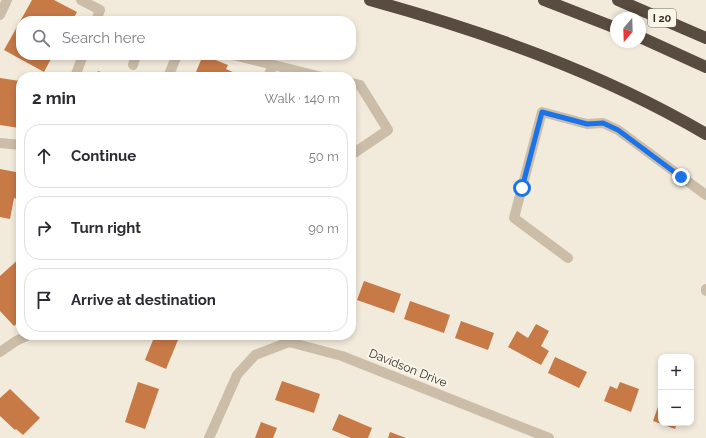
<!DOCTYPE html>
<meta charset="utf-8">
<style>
:root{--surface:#fff;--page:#f7f7f7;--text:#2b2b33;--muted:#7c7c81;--line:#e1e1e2}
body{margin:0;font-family:Raleway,sans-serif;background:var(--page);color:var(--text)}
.controls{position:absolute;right:12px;bottom:12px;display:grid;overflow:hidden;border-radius:8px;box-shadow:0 2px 6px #0003}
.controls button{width:36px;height:36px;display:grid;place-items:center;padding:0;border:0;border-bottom:1px solid var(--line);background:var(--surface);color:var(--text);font:20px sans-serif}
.compass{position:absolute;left:610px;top:12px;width:36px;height:36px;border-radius:50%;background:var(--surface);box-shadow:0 2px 6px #0003;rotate:199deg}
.stop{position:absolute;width:12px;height:12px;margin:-9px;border:3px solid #1a73e8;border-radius:50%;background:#fff}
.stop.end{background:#1a73e8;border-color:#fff;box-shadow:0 1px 4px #0008}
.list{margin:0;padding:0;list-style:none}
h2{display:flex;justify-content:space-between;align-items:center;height:52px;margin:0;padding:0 16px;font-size:17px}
h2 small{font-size:13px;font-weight:400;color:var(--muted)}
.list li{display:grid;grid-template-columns:26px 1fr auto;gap:12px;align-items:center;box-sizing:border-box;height:64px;margin:0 8px 8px;padding:0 8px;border:1px solid var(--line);border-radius:16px}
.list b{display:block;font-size:15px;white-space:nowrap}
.list em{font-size:13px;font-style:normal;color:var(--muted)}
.icon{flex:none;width:22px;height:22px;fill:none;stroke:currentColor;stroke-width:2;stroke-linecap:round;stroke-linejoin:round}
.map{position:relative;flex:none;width:706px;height:438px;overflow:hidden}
.search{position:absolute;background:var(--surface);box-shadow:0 2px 6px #0003;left:16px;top:16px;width:340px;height:44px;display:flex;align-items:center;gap:10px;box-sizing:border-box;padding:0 14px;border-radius:16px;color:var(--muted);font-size:15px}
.panel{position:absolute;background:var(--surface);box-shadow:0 2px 6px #0003;left:16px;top:72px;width:340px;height:268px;border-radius:16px}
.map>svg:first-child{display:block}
.building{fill:#c77946}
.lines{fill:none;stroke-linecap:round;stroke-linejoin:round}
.minor{stroke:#cbbda8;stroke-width:10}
.highway{stroke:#584b3f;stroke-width:12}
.route{stroke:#1a73e8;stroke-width:5}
.labels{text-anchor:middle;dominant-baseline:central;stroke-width:4;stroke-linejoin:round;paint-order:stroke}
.shield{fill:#faf5e9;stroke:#726a62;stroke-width:1}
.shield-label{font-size:11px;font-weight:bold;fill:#372f28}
.street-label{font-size:12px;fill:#372f28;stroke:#faf5e9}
</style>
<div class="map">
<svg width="706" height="438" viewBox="0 0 706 438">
<rect width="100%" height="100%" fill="#f2ebdc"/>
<g class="building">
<polygon points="32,0 54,0 77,12 72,21 21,21 21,55 53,55 44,72 4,50"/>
<polygon points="203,55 228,65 226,69 244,77 194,77"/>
<polygon points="98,71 114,77 96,77"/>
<polygon points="0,78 20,81 17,97 21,98 19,128 0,125"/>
<polygon points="0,169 21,173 17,199 14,198 10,219 0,217"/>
<polygon points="21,257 21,320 14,326 0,311 0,276"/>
<polygon points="364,281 401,294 394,313 357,300"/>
<polygon points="410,301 450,315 444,333 404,319"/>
<polygon points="461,321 494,333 488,350 455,338"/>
<polygon points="536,324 549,331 541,346 549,351 541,365 508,347 517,331 528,338"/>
<polygon points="155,335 180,335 166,369 145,360"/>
<polygon points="555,357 587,372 579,388 548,373"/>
<polygon points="282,381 320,394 314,413 275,400"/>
<polygon points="138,382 159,389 145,429 125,422"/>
<polygon points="620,382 639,389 631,412 604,401 610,386 617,389"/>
<polygon points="10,389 40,418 23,435 16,429 15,430 0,416 0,398"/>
<polygon points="661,398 661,423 677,423 675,429 653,421"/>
<polygon points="339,414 372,428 368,438 351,438 332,430"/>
<polygon points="261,422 277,428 273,438 255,438"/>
<polygon points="390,432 406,438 388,438"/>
</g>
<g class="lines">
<g class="minor">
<polyline points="81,0 100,10 96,21"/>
<polyline points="0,15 7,0"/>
<polyline points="233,55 322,77"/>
<polyline points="133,65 136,55"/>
<polyline points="75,77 83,55"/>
<polyline points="168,77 177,55"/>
<polyline points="268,77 273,65"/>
<polyline points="351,83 360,85 388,130 351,155"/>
<polyline points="0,143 21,145"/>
<polyline points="568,258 514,218 542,112 587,124 603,123 618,130 706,195"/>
<polyline points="706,289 706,291"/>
<polyline points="0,352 16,341 29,335"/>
<polyline points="209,438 237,375 245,366 255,355 289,342 342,356 549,438"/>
</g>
<g class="highway">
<path d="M370,0C486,32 602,73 706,134"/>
<polyline points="544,0 616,28"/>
<polyline points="618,0 706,38"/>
<polyline points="640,37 706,67"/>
</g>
</g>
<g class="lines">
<polyline class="route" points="522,188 542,112 587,124 603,123 618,130 681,177"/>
</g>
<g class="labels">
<rect class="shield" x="648" y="9" width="28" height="18" rx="3"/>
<g class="shield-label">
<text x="662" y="18">I 20</text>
</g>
<g class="street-label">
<text transform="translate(408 368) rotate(22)">Davidson Drive</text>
</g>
</g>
</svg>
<div class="controls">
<button>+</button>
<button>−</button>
</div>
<svg class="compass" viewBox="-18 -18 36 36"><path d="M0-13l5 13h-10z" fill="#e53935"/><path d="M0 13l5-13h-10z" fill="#7c7c81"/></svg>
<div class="stop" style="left:522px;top:188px"></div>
<div class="stop end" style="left:681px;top:177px"></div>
<div class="search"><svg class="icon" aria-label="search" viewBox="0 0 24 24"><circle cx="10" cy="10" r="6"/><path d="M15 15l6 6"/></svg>Search here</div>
<section class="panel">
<h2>2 min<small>Walk · 140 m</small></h2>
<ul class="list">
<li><svg class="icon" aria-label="ahead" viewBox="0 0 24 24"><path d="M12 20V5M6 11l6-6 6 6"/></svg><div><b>Continue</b></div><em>50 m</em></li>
<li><svg class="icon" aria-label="right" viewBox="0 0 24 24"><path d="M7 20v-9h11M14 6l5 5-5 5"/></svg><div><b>Turn right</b></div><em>90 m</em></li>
<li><svg class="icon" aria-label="arrive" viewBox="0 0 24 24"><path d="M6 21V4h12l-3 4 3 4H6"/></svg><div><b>Arrive at destination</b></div></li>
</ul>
</section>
</div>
